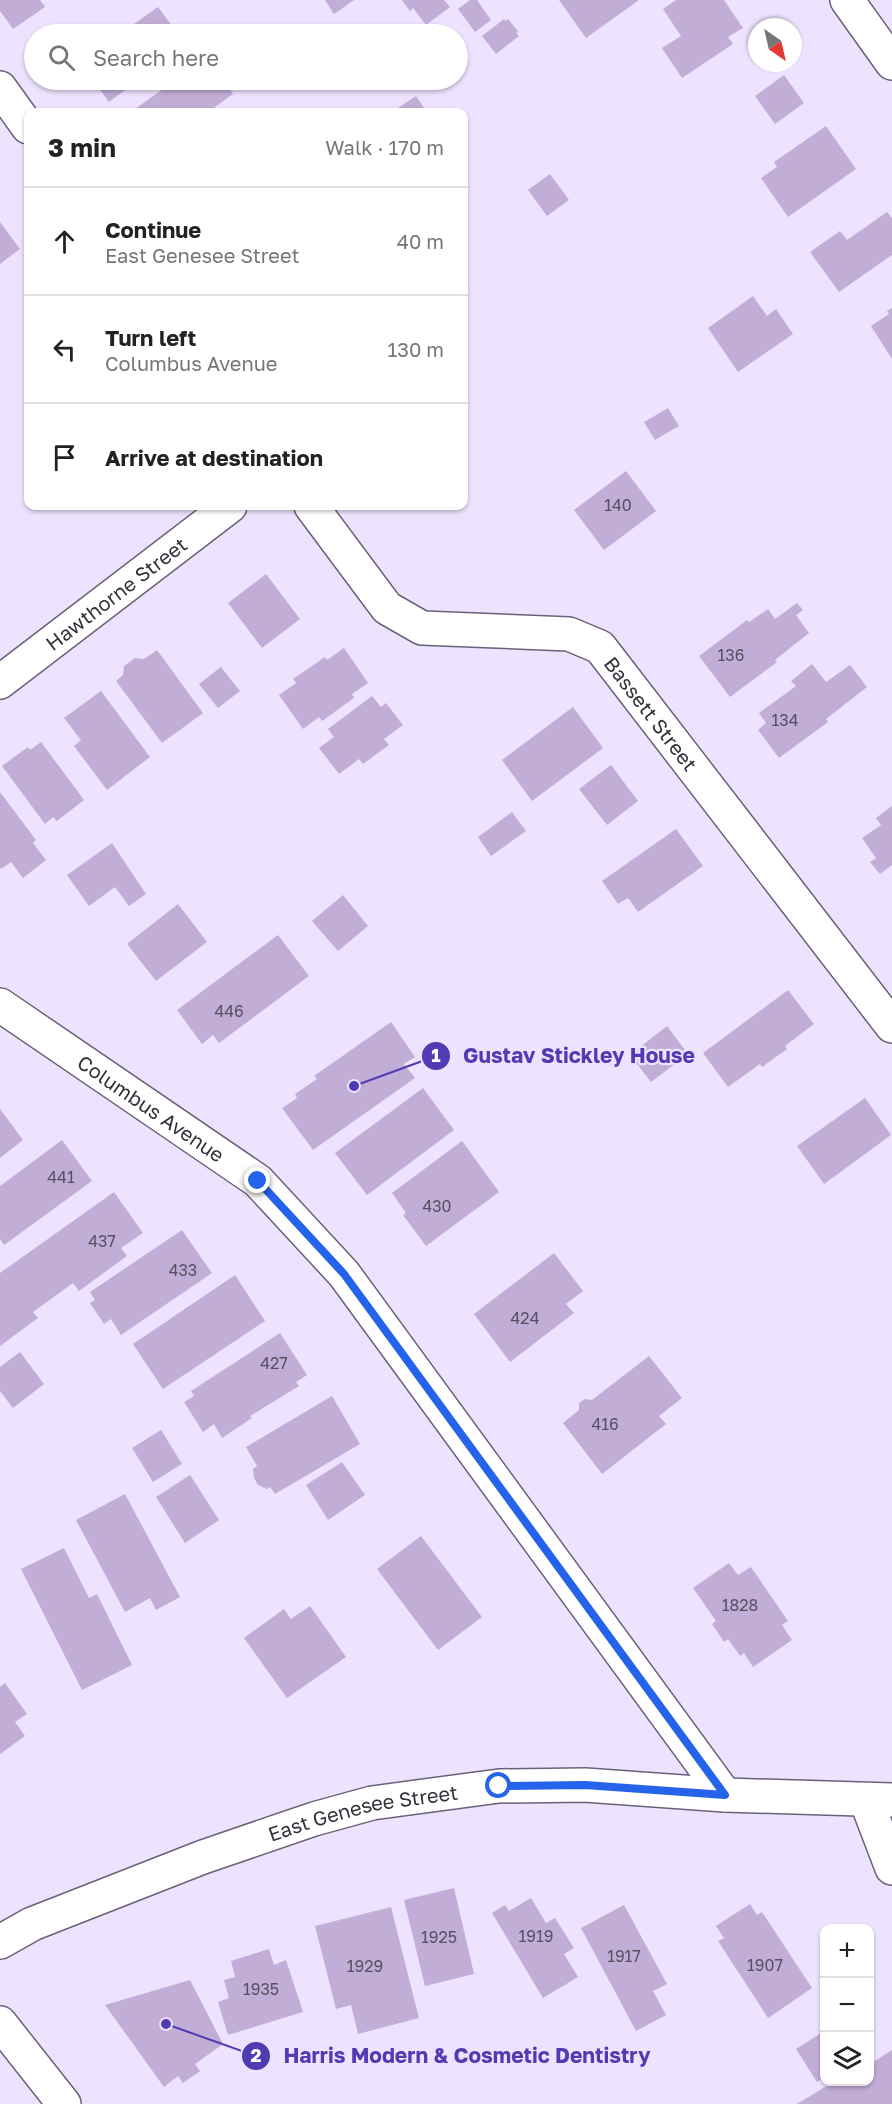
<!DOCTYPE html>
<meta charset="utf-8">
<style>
:root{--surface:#fff;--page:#f2f2f2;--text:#222;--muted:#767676;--line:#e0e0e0}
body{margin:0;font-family:"Golos Text",sans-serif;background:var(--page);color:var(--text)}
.controls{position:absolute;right:18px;bottom:18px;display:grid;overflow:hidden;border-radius:12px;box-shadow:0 2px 4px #0004}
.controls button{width:54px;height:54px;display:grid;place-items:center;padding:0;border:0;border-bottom:2px solid var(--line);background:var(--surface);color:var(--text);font:30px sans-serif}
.compass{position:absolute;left:748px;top:18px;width:54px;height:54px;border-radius:50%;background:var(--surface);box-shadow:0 2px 4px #0004;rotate:146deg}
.stop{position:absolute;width:18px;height:18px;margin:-14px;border:4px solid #2563eb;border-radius:50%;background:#fff}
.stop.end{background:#2563eb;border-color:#fff;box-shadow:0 2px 6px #0008}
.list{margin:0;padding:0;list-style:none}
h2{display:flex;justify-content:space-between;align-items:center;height:78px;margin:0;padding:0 24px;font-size:26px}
h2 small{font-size:20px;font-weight:400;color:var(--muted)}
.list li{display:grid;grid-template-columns:39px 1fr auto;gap:18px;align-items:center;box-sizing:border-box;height:108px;padding:0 24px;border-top:2px solid var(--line)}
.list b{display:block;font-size:22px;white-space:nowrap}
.list p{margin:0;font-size:20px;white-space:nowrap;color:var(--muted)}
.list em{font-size:20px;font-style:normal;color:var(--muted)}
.icon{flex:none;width:33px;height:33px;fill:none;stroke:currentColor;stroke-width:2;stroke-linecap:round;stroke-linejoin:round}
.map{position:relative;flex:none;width:892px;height:2104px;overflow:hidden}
.search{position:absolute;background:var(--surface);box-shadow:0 2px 4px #0004;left:24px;top:24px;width:444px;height:66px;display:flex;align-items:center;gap:15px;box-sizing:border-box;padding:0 21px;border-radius:33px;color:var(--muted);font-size:22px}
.panel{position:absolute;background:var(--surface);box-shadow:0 2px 4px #0004;left:24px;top:108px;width:444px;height:402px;border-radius:12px}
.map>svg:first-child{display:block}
.building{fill:#c2add7}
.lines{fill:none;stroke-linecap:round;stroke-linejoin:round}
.street-casing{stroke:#6a6178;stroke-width:36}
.secondary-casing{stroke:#6a6178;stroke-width:36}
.primary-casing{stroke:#6a6178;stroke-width:36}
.street{stroke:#fff;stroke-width:33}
.secondary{stroke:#fff;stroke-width:33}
.primary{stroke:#fff;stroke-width:33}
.route{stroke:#2563eb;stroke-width:8}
.labels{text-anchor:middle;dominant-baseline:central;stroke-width:4.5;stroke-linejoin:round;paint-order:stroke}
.number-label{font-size:16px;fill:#585062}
.street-label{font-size:20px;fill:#35313b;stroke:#ede3fe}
.leader{fill:none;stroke:#513bb3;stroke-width:2}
.callout-dot{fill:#513bb3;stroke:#ede3fe;stroke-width:2}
.mark-label{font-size:18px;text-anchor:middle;font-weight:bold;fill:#fff}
.callout-label{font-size:21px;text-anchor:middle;font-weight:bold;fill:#513bb3;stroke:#ede3fe;stroke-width:4.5;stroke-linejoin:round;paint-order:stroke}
</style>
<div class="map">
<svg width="892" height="2104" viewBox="0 0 892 2104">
<rect width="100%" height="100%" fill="#ede3fe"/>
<g class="building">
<polygon points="0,0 40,0 45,7 13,29 0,11"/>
<polygon points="325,0 354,0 334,14"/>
<polygon points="402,0 444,0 450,7 426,25 413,8 410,11"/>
<polygon points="470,0 477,0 491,20 475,32 458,9"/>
<polygon points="559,0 639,0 586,38"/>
<polygon points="676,0 724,0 743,28 728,37 733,44 682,78 662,48 681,36 663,9"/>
<polygon points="158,7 178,34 120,34"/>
<polygon points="504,19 506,21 508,19 518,31 516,33 519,36 496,54 482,36"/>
<polygon points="784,75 804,103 775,124 755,96"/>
<polygon points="93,80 139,80 109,102"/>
<polygon points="166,80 223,80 233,94 208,112 133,112 132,111 166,87 162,82"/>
<polygon points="416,96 427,112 401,112 398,108"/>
<polygon points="826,126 856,169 788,217 761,178 777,167 774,162"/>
<polygon points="550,174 569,200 547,216 528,190"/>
<polygon points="887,212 892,218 892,255 839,292 810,252 840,231 847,240"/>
<polygon points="0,222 20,249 0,264"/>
<polygon points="753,296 767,316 776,309 793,334 738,372 708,328"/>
<polygon points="892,308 892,359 871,326 889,314 887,311"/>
<polygon points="668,408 679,426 655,440 644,422"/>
<polygon points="626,471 656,511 604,550 574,510"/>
<polygon points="266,574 300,619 262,648 228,603"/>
<polygon points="797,603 803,610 796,615 809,633 775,660 777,662 730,697 699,656 747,620 749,622 768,609 775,619"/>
<polygon points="344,648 368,683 352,694 354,698 322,721 319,717 303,729 279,695 296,683 293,679 325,657 327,660"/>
<polygon points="157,650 203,713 162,743 116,681 123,675 124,666 135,658 144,659"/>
<polygon points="812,664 826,682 850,665 867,687 826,719 828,722 779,758 758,730 766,723 759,713 796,686 791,681"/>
<polygon points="221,667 240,691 218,708 199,684"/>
<polygon points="101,691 150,757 107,790 74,746 81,740 64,718"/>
<polygon points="372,696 381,707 386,703 403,725 384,739 389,745 363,764 359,759 339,774 319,748 334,737 328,729"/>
<polygon points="573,707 603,748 532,801 502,760"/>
<polygon points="41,742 84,800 57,821 53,817 45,824 2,766 28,747 30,750"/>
<polygon points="611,765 638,801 607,825 579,789"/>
<polygon points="0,792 36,840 33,843 46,860 23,878 11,862 1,869 0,868"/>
<polygon points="892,806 892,865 880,874 870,862 876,858 862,838 881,825 876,818"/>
<polygon points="512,812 526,831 491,856 478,837"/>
<polygon points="676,829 703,866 638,912 628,898 618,904 602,881"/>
<polygon points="112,843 146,894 129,906 115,887 89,906 67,875"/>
<polygon points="343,895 368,926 338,951 312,921"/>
<polygon points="178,904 207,942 156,981 127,944"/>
<polygon points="278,935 309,976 219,1043 213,1035 202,1044 177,1010"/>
<polygon points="788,990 814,1024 785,1046 787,1049 762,1067 760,1064 728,1087 703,1053"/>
<polygon points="391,1022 415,1057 404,1064 415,1078 313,1150 282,1108 297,1098 295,1094 317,1079 314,1076"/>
<polygon points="667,1026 688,1054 651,1082 630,1055"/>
<polygon points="423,1088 454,1130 367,1195 335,1153"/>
<polygon points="865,1098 891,1135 824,1184 797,1146"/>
<polygon points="0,1109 23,1140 0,1158"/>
<polygon points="62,1140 92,1181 4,1245 0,1239 0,1186"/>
<polygon points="462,1141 499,1192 426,1246 403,1215 406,1213 392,1193"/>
<polygon points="114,1192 143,1233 121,1248 127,1256 79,1291 73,1283 33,1312 38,1318 0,1346 0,1273"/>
<polygon points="182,1230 212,1273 121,1335 111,1319 104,1324 90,1303 95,1300 90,1292"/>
<polygon points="554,1253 583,1291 566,1304 574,1313 510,1362 474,1314"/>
<polygon points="235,1275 265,1321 163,1389 133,1344"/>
<polygon points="280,1333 307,1375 296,1382 299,1386 250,1416 252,1418 222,1438 214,1424 203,1432 184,1402 194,1396 191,1391"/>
<polygon points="20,1352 44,1384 13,1408 0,1391 0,1367"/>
<polygon points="649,1356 682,1398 659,1416 666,1424 602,1474 563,1423 579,1410 579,1403 585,1399 592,1400"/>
<polygon points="332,1396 360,1444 275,1494 270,1487 267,1489 258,1485 254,1478 253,1469 257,1466 246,1447"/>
<polygon points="161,1430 182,1464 153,1482 132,1448"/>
<polygon points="342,1462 365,1495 328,1520 306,1485"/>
<polygon points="190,1475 219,1520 185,1543 156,1497"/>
<polygon points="125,1494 180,1597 156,1610 150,1598 125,1612 76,1520"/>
<polygon points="421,1536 482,1617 438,1650 377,1569"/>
<polygon points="64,1548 89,1598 97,1594 132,1665 82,1690 21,1569"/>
<polygon points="729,1563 738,1575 751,1567 788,1621 782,1625 792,1640 753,1667 744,1653 740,1656 728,1639 724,1642 712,1624 716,1621 693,1588"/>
<polygon points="310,1606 346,1657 287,1698 244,1638 284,1609 291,1619"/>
<polygon points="5,1683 27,1714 15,1722 25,1736 0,1754 0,1687"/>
<polygon points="454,1888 474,1974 425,1986 404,1900"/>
<polygon points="531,1898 546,1923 555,1918 574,1948 564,1954 578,1977 543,1998 492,1913 505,1905 509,1911"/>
<polygon points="750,1904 757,1915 762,1912 812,1988 768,2018 718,1941 724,1938 716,1926"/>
<polygon points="624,1905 667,1984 653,1991 666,2015 636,2031 581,1928"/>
<polygon points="391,1907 419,2018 358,2034 351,2005 336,2009 315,1926"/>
<polygon points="269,1949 274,1965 286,1960 303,2012 228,2035 218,2002 229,1998 224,1980 235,1977 231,1961"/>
<polygon points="190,1980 223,2044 195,2064 200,2071 183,2083 178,2076 164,2087 105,2005"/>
<polygon points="824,2031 824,2077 817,2082 796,2049"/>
<polygon points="892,2050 892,2104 797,2104 833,2082 870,2082 870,2064"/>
</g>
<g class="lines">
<g class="street-casing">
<g id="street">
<polyline points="847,0 892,63"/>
<polyline points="0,88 28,127"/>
<path id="s1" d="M311,506L387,608L422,628L569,634L600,647L892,1026"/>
<path id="s2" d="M0,682L230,506"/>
<path id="s3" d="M0,1005L258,1181L344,1274L725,1795"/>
</g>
</g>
<g class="secondary-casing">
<g id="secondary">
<polyline points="866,1800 892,1868"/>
<polyline points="0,2023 64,2104"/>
</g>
</g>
<g class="primary-casing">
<g id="primary">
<path id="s4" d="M0,1942L32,1924L203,1857L314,1819L372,1803L499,1786L585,1785L725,1795L892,1800"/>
</g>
</g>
<use href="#street" class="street"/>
<use href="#secondary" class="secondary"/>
<use href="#primary" class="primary"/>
</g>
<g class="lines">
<polyline class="route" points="258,1181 344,1274 725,1795 585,1785 499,1786"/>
</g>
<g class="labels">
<g class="number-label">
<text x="618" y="505">140</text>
<text x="731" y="655">136</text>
<text x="785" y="720">134</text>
<text x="229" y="1011">446</text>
<text x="61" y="1177">441</text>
<text x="437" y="1206">430</text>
<text x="102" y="1241">437</text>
<text x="183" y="1270">433</text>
<text x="525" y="1318">424</text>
<text x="274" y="1363">427</text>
<text x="605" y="1424">416</text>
<text x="740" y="1605">1828</text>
<text x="536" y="1936">1919</text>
<text x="439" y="1937">1925</text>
<text x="624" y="1956">1917</text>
<text x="765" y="1965">1907</text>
<text x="365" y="1966">1929</text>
<text x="261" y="1989">1935</text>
</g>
<g class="street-label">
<text stroke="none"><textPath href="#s2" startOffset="146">Hawthorne Street</textPath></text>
<text stroke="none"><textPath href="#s1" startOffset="432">Bassett Street</textPath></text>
<text stroke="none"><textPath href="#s3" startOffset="183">Columbus Avenue</textPath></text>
<text stroke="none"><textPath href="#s4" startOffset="387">East Genesee Street</textPath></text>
</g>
</g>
<path class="leader" d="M354 1086L436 1056M166 2024L256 2056"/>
<g class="callout-dot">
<circle cx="354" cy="1086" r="6"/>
<circle cx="166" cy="2024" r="6"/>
<circle cx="436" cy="1056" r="15"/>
<circle cx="256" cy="2056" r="15"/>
</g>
<g class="mark-label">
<text x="436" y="1062">1</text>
<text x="256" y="2062">2</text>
</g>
<g class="callout-label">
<text x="579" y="1063">Gustav Stickley House</text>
<text x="467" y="2063">Harris Modern &amp; Cosmetic Dentistry</text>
</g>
</svg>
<div class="controls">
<button>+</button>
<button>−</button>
<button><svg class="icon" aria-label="layers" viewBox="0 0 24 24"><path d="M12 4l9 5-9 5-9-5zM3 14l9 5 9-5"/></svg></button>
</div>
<svg class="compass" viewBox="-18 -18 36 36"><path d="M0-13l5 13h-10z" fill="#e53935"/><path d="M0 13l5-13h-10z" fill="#767676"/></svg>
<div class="stop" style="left:499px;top:1786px"></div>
<div class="stop end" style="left:258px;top:1181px"></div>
<div class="search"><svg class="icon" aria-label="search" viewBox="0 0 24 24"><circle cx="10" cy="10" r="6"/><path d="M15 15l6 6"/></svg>Search here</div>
<section class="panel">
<h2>3 min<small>Walk · 170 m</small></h2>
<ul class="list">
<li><svg class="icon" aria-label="ahead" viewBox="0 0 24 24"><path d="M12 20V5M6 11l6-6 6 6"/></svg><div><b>Continue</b><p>East Genesee Street</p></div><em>40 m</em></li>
<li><svg class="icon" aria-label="left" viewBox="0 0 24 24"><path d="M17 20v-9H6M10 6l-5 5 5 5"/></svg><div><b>Turn left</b><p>Columbus Avenue</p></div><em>130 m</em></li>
<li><svg class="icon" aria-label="arrive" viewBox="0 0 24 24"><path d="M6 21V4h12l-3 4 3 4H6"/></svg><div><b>Arrive at destination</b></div></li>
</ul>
</section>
</div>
